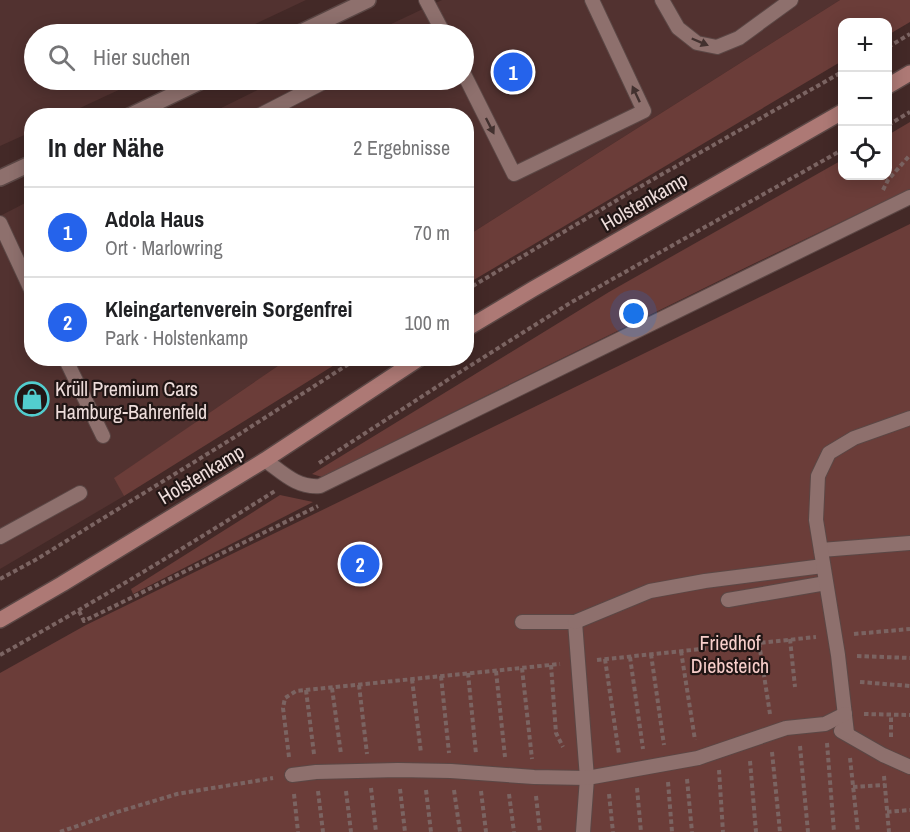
<!DOCTYPE html>
<html lang="de">
<meta charset="utf-8">
<style>
:root{--surface:#fff;--page:#f2f2f2;--text:#202124;--muted:#757577;--line:#e0e0e0;--accent:#2563eb}
body{margin:0;font-family:"Archivo Narrow",sans-serif;background:var(--page);color:var(--text)}
.controls{position:absolute;right:18px;top:18px;display:grid;overflow:hidden;border-radius:12px;box-shadow:0 3px 15px #0003}
.controls button{width:54px;height:54px;display:grid;place-items:center;padding:0;border:0;border-bottom:2px solid var(--line);background:var(--surface);color:var(--text);font:30px sans-serif}
.you{position:absolute;left:634px;top:314px;width:21px;height:21px;margin:-15px;border:4px solid #fff;border-radius:50%;background:#1a73e8;box-shadow:0 0 0 9px #1a73e833}
.badge{display:grid;place-items:center;width:39px;height:39px;border-radius:50%;background:var(--accent);color:#fff;font-size:20px;font-weight:700}
.pin{position:absolute;translate:-50% -50%;border:3px solid #fff;box-shadow:0 2px 6px #0006}
.list{margin:0;padding:0;list-style:none}
h2{display:flex;justify-content:space-between;align-items:center;height:78px;margin:0;padding:0 24px;font-size:26px}
h2 small{font-size:20px;font-weight:400;color:var(--muted)}
.list li{display:grid;grid-template-columns:39px 1fr auto;gap:18px;align-items:center;box-sizing:border-box;height:90px;padding:0 24px;border-top:2px solid var(--line)}
.list b{display:block;font-size:22px;white-space:nowrap}
.list p{margin:0;font-size:20px;white-space:nowrap;color:var(--muted)}
.list em{font-size:20px;font-style:normal;color:var(--muted)}
.icon{flex:none;width:33px;height:33px;fill:none;stroke:currentColor;stroke-width:2;stroke-linecap:round;stroke-linejoin:round}
.map{position:relative;flex:none;width:910px;height:832px;overflow:hidden}
.search{position:absolute;background:var(--surface);box-shadow:0 3px 15px #0003;left:24px;top:24px;width:450px;height:66px;display:flex;align-items:center;gap:15px;box-sizing:border-box;padding:0 21px;border-radius:33px;color:var(--muted);font-size:22px}
.panel{position:absolute;background:var(--surface);box-shadow:0 3px 15px #0003;left:24px;top:108px;width:450px;height:258px;border-radius:24px}
.map>svg:first-child{display:block}
.built{fill:#523230}
.green{fill:#6b3d39}
.lines{fill:none;stroke-linecap:round;stroke-linejoin:round}
.service-casing{stroke:#5b4745;stroke-width:16}
.minor-casing{stroke:#5b4745;stroke-width:18}
.secondary-casing{stroke:#5b4745;stroke-width:18}
.path{stroke:#7b6462;stroke-width:4;stroke-dasharray:4.5 3;stroke-linecap:butt}
.service{stroke:#8e706d;stroke-width:14}
.minor{stroke:#8e706d;stroke-width:15}
.secondary{stroke:#ad7975;stroke-width:15}
.oneway{fill:#42312f}
.labels{text-anchor:middle;dominant-baseline:central;stroke-width:4.5;stroke-linejoin:round;paint-order:stroke}
.street-label{font-size:20px;fill:#eedddb;stroke:#211615}
.poi-label{font-size:20px;fill:#eedddb;stroke:#211615;text-anchor:start}
.park-label{font-size:20px;fill:#f8cfcb;stroke:#211615}
</style>
<div class="map">
<svg width="910" height="832" viewBox="0 0 910 832">
<rect width="100%" height="100%" fill="#432927"/>
<g class="built">
<polygon points="0,0 306,0 234,34 34,34 34,80 140,80 65,115 32,116 31,132 0,146"/>
<polygon points="442,0 840,0 467,236 466,116 205,116 278,80 464,80 464,34 370,34"/>
<polygon points="31,200 32,358 288,359 115,478 124,496 0,569 0,216"/>
</g>
<g class="green">
<polygon points="840,0 910,0 910,22 888,35 888,22 842,22 842,61 467,284 467,236"/>
<polygon points="910,122 910,189 751,265 322,477 312,474 609,292 842,160 842,176 888,176 888,135"/>
<polygon points="910,224 910,832 0,832 0,673 86,625"/>
<polygon points="288,359 344,359 124,496 114,478"/>
<polygon points="280,495 313,502 133,594 131,589"/>
</g>
<g class="lines">
<g class="service-casing">
<g id="service">
<polyline points="426,0 444,34"/>
<polyline points="662,0 678,28 697,43 717,47 739,38 791,0"/>
<polyline points="464,74 514,174 644,111 592,0"/>
<polyline points="258,116 328,80"/>
<polyline points="0,223 32,292"/>
<polyline points="65,358 103,436"/>
<path d="M265,460C283,473 297,488 320,486L910,197"/>
<polyline points="0,537 80,493"/>
<polyline points="821,550 910,543"/>
<polyline points="728,600 826,583"/>
<polyline points="522,622 575,622 587,778 583,832"/>
<polyline points="575,622 650,591 705,581 823,566"/>
<polyline points="841,731 883,755 910,767"/>
<polyline points="847,733 838,655 816,520 818,476 829,453 854,438 910,418"/>
<polyline points="292,775 316,772 398,770 451,771 534,777 587,778 698,758 786,728 825,724 845,714"/>
</g>
</g>
<g class="minor-casing">
<g id="minor">
<polyline points="297,34 368,0"/>
<polyline points="129,116 204,80"/>
<polyline points="0,178 32,163"/>
</g>
</g>
<g class="secondary-casing">
<g id="secondary">
<polyline points="888,86 910,73"/>
<polyline points="466,329 533,289 842,112"/>
<polyline points="0,620 62,584 265,460 420,358"/>
</g>
</g>
<g class="path">
<polyline points="888,47 910,34"/>
<polyline points="888,125 910,112"/>
<polyline points="883,190 888,180 910,155"/>
<polyline points="466,290 629,193 842,72"/>
<polyline points="319,463 449,379 570,303 842,150"/>
<polyline points="0,579 37,559 238,435 358,358"/>
<polyline points="79,611 84,621 318,506"/>
<polyline points="854,634 910,629"/>
<polyline points="790,639 795,687"/>
<polyline points="759,643 770,714"/>
<polyline points="681,651 695,740"/>
<polyline points="651,654 664,745"/>
<path d="M0,655C93,603 184,548 275,491"/>
<polyline points="857,656 910,658"/>
<polyline points="630,657 643,749"/>
<polyline points="605,659 619,754"/>
<polyline points="597,660 816,637"/>
<polyline points="551,665 556,733 563,747"/>
<polyline points="522,668 532,759"/>
<polyline points="496,671 505,757"/>
<polyline points="468,673 476,754"/>
<polyline points="441,676 449,753"/>
<polyline points="412,679 421,753"/>
<polyline points="860,682 910,686"/>
<polyline points="359,685 367,754"/>
<polyline points="332,688 341,754"/>
<polyline points="306,690 314,754"/>
<polyline points="864,714 910,715"/>
<polyline points="891,737 891,715"/>
<polyline points="827,743 834,832"/>
<polyline points="800,746 808,832"/>
<polyline points="772,752 780,832"/>
<polyline points="289,757 283,708 285,698 296,691 560,664"/>
<polyline points="850,758 858,832"/>
<polyline points="750,761 756,832"/>
<polyline points="719,770 723,832"/>
<polyline points="884,776 889,832"/>
<polyline points="687,779 692,832"/>
<polyline points="668,782 672,832"/>
<polyline points="853,787 885,785"/>
<polyline points="371,788 376,832"/>
<polyline points="637,788 641,832"/>
<polyline points="400,789 405,832"/>
<polyline points="426,790 431,832"/>
<polyline points="454,790 460,832"/>
<polyline points="318,791 323,832"/>
<polyline points="346,791 351,832"/>
<polyline points="481,791 486,832"/>
<polyline points="294,794 298,832"/>
<polyline points="509,794 514,832"/>
<polyline points="609,794 613,832"/>
<polyline points="536,796 540,832"/>
<polyline points="887,812 910,810"/>
<polyline points="60,832 114,813 177,794 273,778"/>
</g>
<use href="#service" class="service"/>
<use href="#minor" class="minor"/>
<use href="#secondary" class="secondary"/>
</g>
<defs><path id="oneway-solid" d="M-6-.8H1V-3.2L6.5 0L1 3.2V.8H-6Z" transform="scale(1.5)"/></defs>
<g class="oneway">
<use href="#oneway-solid" transform="translate(700 42) rotate(23)"/>
<use href="#oneway-solid" transform="translate(636 94) rotate(-115)"/>
<use href="#oneway-solid" transform="translate(490 126) rotate(63)"/>
</g>
<defs>
<g id="shop-ring" transform="scale(1.725)"><circle r="9.5" fill="#211615" stroke="#52cdce" stroke-width="1.5"/><path d="M-5-2.5h2.3a2.7 3.5 0 0 1 5.4 0H5L5.5 6h-11ZM-1.5-2.5h3a1.5 2.3 0 0 0-3 0Z" fill="#52cdce"/></g>
</defs>
<g fill-rule="evenodd">
<use href="#shop-ring" x="32" y="399"/>
</g>
<g class="labels">
<g class="street-label">
<text transform="translate(644 201) rotate(-30)">Holstenkamp</text>
<text transform="translate(201 474) rotate(-31)">Holstenkamp</text>
</g>
<g class="poi-label">
<text x="55" y="388">Krüll Premium Cars<tspan x="55" dy="23">Hamburg-Bahrenfeld</tspan></text>
</g>
<g class="park-label">
<text x="730" y="642">Friedhof<tspan x="730" dy="23">Diebsteich</tspan></text>
</g>
</g>
</svg>
<div class="controls">
<button>+</button>
<button>−</button>
<button><svg class="icon" aria-label="locate" viewBox="0 0 24 24"><circle cx="12" cy="12" r="6"/><path d="M12 2v4M12 18v4M2 12h4M18 12h4"/></svg></button>
</div>
<div class="you"></div>
<div class="pin badge" style="left:513px;top:72px">1</div>
<div class="pin badge" style="left:360px;top:564px">2</div>
<div class="search"><svg class="icon" aria-label="search" viewBox="0 0 24 24"><circle cx="10" cy="10" r="6"/><path d="M15 15l6 6"/></svg>Hier suchen</div>
<section class="panel">
<h2>In der Nähe<small>2 Ergebnisse</small></h2>
<ul class="list">
<li><span class="badge">1</span><div><b>Adola Haus</b><p>Ort · Marlowring</p></div><em>70 m</em></li>
<li><span class="badge">2</span><div><b>Kleingartenverein Sorgenfrei</b><p>Park · Holstenkamp</p></div><em>100 m</em></li>
</ul>
</section>
</div>
